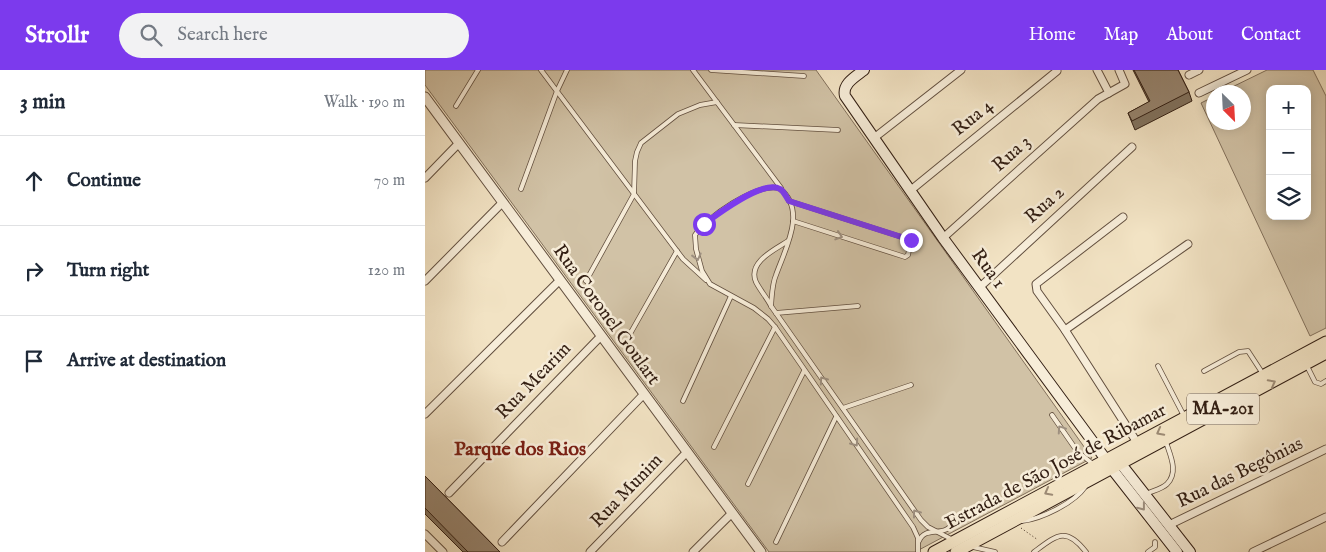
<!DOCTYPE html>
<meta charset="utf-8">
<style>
:root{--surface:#fff;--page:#f2f2f3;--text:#1f2937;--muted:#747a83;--line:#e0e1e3;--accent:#7c3aed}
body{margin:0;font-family:"IM FELL English",serif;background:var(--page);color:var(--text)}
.controls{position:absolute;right:15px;top:15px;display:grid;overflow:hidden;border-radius:10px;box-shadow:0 2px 12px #0003}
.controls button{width:45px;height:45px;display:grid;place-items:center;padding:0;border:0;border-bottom:1px solid var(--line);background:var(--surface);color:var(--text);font:25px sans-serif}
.compass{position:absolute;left:781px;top:15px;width:45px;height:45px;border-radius:50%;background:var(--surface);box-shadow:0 2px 12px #0003;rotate:156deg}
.stop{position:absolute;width:15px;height:15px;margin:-11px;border:4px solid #7c3aed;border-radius:50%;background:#fff}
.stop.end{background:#7c3aed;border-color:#fff;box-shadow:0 1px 5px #0008}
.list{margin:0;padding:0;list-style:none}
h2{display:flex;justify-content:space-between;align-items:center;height:65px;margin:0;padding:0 20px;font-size:21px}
h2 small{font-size:16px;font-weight:400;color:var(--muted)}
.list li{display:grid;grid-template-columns:32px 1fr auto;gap:15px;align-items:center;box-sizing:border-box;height:90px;padding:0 20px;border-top:1px solid var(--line)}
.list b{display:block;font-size:19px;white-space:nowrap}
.list em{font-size:16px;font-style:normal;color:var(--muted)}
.icon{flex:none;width:28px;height:28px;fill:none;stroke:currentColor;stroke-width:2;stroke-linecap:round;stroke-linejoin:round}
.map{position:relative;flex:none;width:901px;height:482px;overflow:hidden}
header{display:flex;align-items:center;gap:30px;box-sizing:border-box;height:70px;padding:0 25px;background:var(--accent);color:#fff}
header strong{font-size:24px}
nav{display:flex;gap:28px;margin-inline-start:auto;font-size:18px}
.search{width:350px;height:45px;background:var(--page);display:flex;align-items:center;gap:12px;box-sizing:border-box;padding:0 18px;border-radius:28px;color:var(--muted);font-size:19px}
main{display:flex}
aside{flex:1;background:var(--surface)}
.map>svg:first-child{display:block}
.green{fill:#d1c2a6;stroke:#82705c;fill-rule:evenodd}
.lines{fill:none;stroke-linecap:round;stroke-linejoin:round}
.service-casing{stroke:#624f3f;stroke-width:5.5}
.minor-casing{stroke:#624f3f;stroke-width:9}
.tertiary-casing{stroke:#624f3f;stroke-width:11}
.secondary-casing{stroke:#321e13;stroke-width:12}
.primary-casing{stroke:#321e13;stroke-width:13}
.path{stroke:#321e13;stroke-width:1;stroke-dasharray:1 2.5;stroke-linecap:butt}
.service{stroke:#f7edd9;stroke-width:4}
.minor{stroke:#f7edd9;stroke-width:7}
.tertiary{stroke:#f7edd9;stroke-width:9}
.secondary{stroke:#f7edd9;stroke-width:10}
.primary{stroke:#f2e3c4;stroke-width:11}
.wall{fill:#81725f;stroke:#321e13}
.building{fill:#96846f;stroke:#321e13}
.oneway{stroke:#9e9080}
.oneway2{stroke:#9c8a74}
.route{stroke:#7c3aed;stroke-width:6}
.labels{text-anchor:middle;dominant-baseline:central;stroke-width:5;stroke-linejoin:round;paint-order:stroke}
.shield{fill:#f7edd9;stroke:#6d5c4e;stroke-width:1}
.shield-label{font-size:18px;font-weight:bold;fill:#321e13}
.street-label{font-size:19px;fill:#321e13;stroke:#f7edd9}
.neighbourhood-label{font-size:20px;font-weight:bold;fill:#7a1f14;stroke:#f7edd9}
</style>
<header>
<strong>Strollr</strong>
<div class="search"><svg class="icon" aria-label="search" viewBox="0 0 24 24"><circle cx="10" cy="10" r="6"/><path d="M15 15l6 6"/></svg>Search here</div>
<nav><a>Home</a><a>Map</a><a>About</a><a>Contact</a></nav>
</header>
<main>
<aside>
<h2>3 min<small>Walk · 190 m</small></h2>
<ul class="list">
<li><svg class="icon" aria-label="ahead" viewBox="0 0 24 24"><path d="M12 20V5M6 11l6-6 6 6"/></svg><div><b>Continue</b></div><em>70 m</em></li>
<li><svg class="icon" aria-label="right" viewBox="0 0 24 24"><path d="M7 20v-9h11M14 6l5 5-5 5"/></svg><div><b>Turn right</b></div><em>120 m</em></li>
<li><svg class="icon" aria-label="arrive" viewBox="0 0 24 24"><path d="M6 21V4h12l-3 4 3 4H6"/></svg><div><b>Arrive at destination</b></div></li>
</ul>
</aside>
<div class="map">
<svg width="901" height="482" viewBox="0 0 901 482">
<rect width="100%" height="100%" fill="#f2e3c4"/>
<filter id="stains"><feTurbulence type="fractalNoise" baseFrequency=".004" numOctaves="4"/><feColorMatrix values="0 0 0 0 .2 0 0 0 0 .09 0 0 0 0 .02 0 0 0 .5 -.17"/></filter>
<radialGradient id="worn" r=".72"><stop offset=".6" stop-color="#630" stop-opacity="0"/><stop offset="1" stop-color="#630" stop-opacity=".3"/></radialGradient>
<g class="green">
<polygon points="0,0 391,0 667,388 490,482 344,482 0,15"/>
<path d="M842,0H888L901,26V258L885,266L776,33L788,27V52H818V22H797ZM845,19H882V146H845Z"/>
</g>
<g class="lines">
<g class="service-casing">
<g id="service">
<polyline points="116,0 258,189 281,210"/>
<polyline points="268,0 356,118"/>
<polyline points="286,0 379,6"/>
<polyline points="31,36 53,0"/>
<polyline points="309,55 413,60"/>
<polyline points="96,119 132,21 142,0"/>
<polyline points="364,131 486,170 483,185 480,187 368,151"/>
<polyline points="161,211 209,124 210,91 212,82 216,73 253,44 275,35 292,32"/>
<path d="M346,236C342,228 335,220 331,212C322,192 351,179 363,171"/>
<polyline points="351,243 433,236"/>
<polyline points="205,264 252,181"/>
<polyline points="733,296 759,346"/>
<polyline points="882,296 890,312 896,314 901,311"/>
<polyline points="779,301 814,282 823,281 838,304"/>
<polyline points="258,331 306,226"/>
<polyline points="418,338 486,315"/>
<polyline points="627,345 652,381 669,395"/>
<polyline points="289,377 350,257"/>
<polyline points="323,414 379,301"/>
<path d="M721,424C727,421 737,419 742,414C754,402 745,385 741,372"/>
<path d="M597,451C616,449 649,433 660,417"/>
<path d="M494,471C501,454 521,470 530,450"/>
<polyline points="351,472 411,347"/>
<polyline points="548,477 570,482"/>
<path d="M493,482V468L488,457L350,257L343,249L329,238L285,214L277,201L271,179L270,165C282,147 331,113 354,118C383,140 360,179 351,205C347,214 347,225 346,236L496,450L503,457L528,470"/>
<path d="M609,482C632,465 641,456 661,482"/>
<polyline points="723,482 730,477 730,472"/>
</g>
</g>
<g class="minor-casing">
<g id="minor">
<polyline points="672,0 684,23"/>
<polyline points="764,5 774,0"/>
<polyline points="774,23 822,0"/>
<polyline points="449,68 536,0"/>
<polyline points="0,108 34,73"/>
<polyline points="486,120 632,1"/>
<polyline points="698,147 611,214 612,221 640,260 713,374"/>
<polyline points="518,168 673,29 700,14 694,0"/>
<polyline points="0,211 78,132"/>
<polyline points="555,217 707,77"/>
<polyline points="640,260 763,174"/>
<polyline points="0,344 135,210"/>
<polyline points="24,423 176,266"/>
<polyline points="744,455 901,379"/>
<polyline points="0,464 18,482"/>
<polyline points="77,472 219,324"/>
<polyline points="165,482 262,382"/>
<polyline points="268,482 307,443"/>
<polyline points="828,482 901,447"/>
</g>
</g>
<g class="tertiary-casing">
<polyline id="tertiary" points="0,27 336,482"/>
</g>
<g class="secondary-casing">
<g id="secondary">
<path d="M439,0C430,7 417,14 420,26L518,168L682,391L696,394L765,482"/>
<polyline points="687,399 752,482"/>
</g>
</g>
<g class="primary-casing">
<g id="primary">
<polyline points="509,482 901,272"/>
<polyline points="531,482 901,283"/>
</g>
</g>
<polyline class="path" points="596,458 613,470"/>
<use href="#service" class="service"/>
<use href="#minor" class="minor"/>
<use href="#tertiary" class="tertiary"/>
<use href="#secondary" class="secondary"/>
<use href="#primary" class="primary"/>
</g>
<g class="wall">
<polygon points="708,0 753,0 764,22 767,31 710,60 703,43 724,32"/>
<polygon points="0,406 75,482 38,482 0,444"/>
</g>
<g class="building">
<polygon points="709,0 753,0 764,22 707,51 703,43 725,31"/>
<polygon points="0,406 75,482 43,482 0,438"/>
</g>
<defs><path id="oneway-chevron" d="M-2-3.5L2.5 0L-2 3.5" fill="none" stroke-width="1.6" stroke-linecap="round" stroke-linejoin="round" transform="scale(1.25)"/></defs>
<g class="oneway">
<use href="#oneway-chevron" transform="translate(414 166) rotate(18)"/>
<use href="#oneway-chevron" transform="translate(272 187) rotate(76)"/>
<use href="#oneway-chevron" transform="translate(398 310) rotate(-125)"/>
<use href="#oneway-chevron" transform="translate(636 359) rotate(-124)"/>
<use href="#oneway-chevron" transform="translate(430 373) rotate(55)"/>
<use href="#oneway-chevron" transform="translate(717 437) rotate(52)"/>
<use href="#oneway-chevron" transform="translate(491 443) rotate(-126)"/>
</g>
<g class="oneway2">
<use href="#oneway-chevron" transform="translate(847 313) rotate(-28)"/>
<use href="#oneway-chevron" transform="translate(735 362) rotate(152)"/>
<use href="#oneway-chevron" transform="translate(623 422) rotate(152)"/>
</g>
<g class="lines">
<path class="route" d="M279,154C293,144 338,109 355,119C359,121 361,127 364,131L486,170"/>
</g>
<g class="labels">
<rect class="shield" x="762" y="323.5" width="72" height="31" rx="4"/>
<g class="shield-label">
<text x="798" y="339">MA-201</text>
</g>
<g class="street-label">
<text transform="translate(548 48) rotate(-39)">Rua 4</text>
<text transform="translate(587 84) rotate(-42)">Rua 3</text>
<text transform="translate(620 135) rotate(-42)">Rua 2</text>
<text transform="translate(563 199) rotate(54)">Rua 1</text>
<text transform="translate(181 245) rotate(54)">Rua Coronel Goulart</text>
<text transform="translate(109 311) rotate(-46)">Rua Mearim</text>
<text transform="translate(631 397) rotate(-28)">Estrada de São José de Ribamar</text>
<text transform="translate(815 403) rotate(-26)">Rua das Begônias</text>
<text transform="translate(202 421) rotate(-46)">Rua Munim</text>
</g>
<g class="neighbourhood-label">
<text x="95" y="379">Parque dos Rios</text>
</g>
</g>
<rect width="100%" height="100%" filter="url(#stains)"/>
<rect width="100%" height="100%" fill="url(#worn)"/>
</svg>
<div class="controls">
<button>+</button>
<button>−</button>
<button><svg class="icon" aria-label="layers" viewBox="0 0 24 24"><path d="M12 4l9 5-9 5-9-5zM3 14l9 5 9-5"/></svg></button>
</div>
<svg class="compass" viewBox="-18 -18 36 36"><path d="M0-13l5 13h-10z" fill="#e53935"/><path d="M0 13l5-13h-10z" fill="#747a83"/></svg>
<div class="stop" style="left:279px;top:154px"></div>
<div class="stop end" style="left:486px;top:170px"></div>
</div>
</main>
